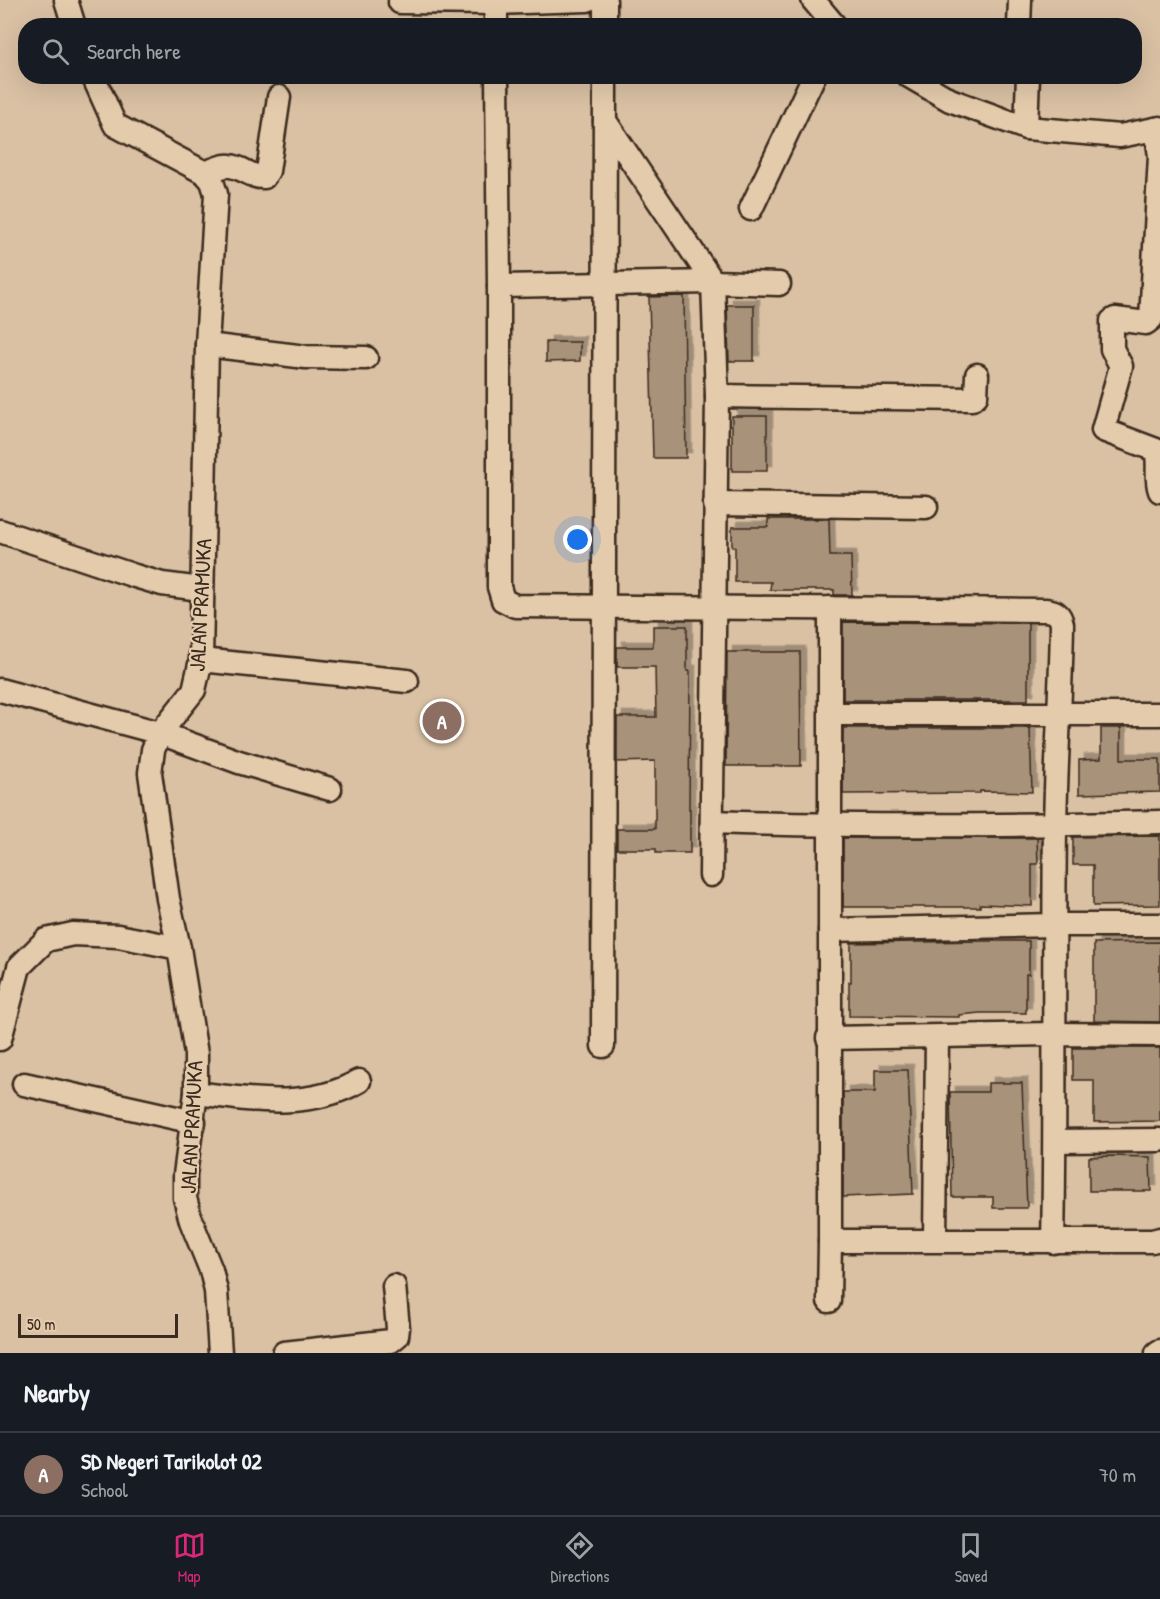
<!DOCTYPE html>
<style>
:root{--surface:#171b24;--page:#242831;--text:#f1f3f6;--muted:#9ea1a6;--line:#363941;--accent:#db2777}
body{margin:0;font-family:"Patrick Hand",sans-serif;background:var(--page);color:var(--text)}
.scale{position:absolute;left:18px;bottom:15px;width:160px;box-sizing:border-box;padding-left:6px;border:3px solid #3b2a1e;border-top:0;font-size:16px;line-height:21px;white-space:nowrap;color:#3b2a1e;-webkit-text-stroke:4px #e4cbac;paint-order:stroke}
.you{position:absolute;left:578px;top:540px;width:21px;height:21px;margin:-15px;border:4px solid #fff;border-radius:50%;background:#1a73e8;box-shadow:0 0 0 9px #1a73e833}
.badge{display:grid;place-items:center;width:39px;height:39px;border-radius:50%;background:var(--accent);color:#fff;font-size:20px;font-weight:700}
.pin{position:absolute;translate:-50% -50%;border:3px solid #fff;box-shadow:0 2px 6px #0006}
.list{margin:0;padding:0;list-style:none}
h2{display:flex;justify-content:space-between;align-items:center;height:78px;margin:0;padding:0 24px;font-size:26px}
h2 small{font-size:20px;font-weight:400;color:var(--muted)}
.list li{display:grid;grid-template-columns:39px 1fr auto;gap:18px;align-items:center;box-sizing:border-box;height:84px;padding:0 24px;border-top:2px solid var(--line)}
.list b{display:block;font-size:22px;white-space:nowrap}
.list p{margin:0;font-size:20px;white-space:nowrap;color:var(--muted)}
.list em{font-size:20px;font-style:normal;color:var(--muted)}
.icon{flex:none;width:33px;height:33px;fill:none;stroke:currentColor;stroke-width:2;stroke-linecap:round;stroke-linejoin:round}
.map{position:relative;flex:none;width:1160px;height:1353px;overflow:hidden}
.search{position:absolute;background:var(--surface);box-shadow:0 6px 24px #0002;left:18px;right:18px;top:18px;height:66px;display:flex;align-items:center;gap:15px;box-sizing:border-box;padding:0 21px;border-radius:24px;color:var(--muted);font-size:22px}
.sheet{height:162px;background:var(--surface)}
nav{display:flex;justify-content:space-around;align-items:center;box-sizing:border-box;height:84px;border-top:2px solid var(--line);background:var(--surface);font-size:16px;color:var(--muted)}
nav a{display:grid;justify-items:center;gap:3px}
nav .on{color:var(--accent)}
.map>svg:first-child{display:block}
.building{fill:#a8927a;stroke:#3b2a1e;stroke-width:1.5;filter:url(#shadow)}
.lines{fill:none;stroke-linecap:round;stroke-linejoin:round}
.minor-casing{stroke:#3b2a1e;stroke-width:27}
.minor{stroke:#e4cbac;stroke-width:22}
.labels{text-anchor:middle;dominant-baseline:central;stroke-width:4.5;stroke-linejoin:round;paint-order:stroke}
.street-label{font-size:22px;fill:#3b2a1e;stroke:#e4cbac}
</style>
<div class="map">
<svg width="1160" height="1353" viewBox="0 0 1160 1353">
<defs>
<filter id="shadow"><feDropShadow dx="5.5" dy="-5.5" stdDeviation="0" flood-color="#0004"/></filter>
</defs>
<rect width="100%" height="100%" fill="#dac1a4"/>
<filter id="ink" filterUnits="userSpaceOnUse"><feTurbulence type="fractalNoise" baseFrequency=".0167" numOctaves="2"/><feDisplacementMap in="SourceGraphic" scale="12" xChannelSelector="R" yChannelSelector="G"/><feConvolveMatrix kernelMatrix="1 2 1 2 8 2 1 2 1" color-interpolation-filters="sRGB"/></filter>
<g filter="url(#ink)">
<g class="building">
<polygon points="684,296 686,458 653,458 649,297"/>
<polygon points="727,305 754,305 754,361 729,361"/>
<polygon points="546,342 580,342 580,361 546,362"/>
<rect x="732" y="416" width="35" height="55"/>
<polygon points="768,519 829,519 830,556 851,556 852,595 834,595 834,590 770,590 771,582 735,582 735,547 732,547 732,527 768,527"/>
<polygon points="843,622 1028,623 1028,700 843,700"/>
<polygon points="653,626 687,626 687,671 690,671 689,809 690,809 690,853 656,853 656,849 617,849 617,829 655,829 655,761 617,762 617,717 656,717 655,667 617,667 617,647 653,647"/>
<polygon points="727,652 800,652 801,766 726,766"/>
<polygon points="843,728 1030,728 1032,792 980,791 980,793 843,794"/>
<polygon points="1101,728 1121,728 1121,759 1160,759 1160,792 1079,794 1079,760 1101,759"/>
<polygon points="1160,836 1160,905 1093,906 1093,865 1073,865 1073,837"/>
<polygon points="843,838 1037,838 1038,864 1032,864 1032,906 980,904 980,907 843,907"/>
<polygon points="986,941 1029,941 1029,974 1026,974 1026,1013 980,1013 959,1015 959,1017 849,1016 849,982 851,982 851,943"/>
<polygon points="1160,942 1160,1022 1094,1021 1094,943"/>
<polygon points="1073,1048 1160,1048 1160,1121 1094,1122 1094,1080 1073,1080"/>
<polygon points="875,1070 908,1070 913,1194 843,1197 843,1092 875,1092"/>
<polygon points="988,1083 1022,1083 1027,1208 993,1208 993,1197 952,1197 950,1092 988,1092"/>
<polygon points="1109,1156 1150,1157 1151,1191 1089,1191 1089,1157"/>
</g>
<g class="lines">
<g class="minor-casing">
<g id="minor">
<polyline points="66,0 74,26"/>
<polyline points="605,0 605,26"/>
<polyline points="813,0 835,26"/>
<polyline points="400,2 496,3 587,0"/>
<polyline points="496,3 496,26"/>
<polyline points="1019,26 1020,0"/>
<polyline points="93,76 115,125 205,173 212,181 216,194 207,345 201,660 194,690 160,733 153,750 150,773 168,899 179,948 196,1054 196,1093 185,1175 185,1198 191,1221 211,1270 216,1291 220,1353"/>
<path d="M497,76L499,286V587L503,600L515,606L1045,610C1056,611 1060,614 1062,624C1061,692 1056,761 1055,829C1053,966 1056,1104 1053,1242"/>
<polyline points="909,76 950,100 1026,128 1120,136 1160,128"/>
<polyline points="605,121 713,282 717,396 711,875"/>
<polyline points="1026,128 1028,76"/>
<path d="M1156,129L1160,156L1151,319L1146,323L1115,319L1112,321V349L1121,366L1103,430L1156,450C1160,463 1155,478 1160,491"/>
<path d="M205,173C213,170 222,165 230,166C243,167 251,178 264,177L268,171L279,97"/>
<polyline points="751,209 814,76"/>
<polyline points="499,286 713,282 779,284"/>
<polyline points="207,345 306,357 366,358"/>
<polyline points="717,396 972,399 976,396 977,375"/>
<polyline points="715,504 926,507"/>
<polyline points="0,531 135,576 162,584 201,589"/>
<polyline points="830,608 830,1241 1152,1241 1160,1239"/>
<polyline points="201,660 407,681"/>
<polyline points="0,690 160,733 239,762 330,789"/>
<polyline points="831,714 1160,714"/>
<path d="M712,822C862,827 1011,826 1160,822"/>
<polyline points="830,930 1054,925 1160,925"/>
<polyline points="828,1038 1053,1034 1160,1035"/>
<polyline points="0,1039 19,967 46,940 73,934 118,936 179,948"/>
<polyline points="603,1046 605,76"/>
<polyline points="24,1084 194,1122"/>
<path d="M196,1093C251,1100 309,1110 359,1081"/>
<polyline points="1056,1141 1160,1140"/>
<polyline points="935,1240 937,1037"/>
<polyline points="829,1301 830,1241"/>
<polyline points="284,1353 391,1341 397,1336 398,1328 394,1286"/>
<polyline points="1157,1353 1160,1351"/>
</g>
</g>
<use href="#minor" class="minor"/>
</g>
</g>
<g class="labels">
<g class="street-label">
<text transform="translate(200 605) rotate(-87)">JALAN PRAMUKA</text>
<text transform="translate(191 1127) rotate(-87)">JALAN PRAMUKA</text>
</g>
</g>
</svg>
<div class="scale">50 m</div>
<div class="you"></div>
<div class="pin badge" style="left:442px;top:721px;background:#8d6e63">A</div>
<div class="search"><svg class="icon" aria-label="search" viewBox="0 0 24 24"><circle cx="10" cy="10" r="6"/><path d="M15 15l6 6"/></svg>Search here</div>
</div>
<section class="sheet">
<h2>Nearby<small></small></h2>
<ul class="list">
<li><span class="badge" style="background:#8d6e63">A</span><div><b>SD Negeri Tarikolot 02</b><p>School</p></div><em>70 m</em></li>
</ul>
</section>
<nav>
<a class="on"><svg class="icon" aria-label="map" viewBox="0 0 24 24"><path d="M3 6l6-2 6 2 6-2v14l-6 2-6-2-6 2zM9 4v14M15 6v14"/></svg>Map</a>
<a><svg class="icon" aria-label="directions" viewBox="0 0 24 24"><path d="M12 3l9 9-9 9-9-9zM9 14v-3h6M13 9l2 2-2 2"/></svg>Directions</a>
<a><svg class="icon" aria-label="saved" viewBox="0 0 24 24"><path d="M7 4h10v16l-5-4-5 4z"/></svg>Saved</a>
</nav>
